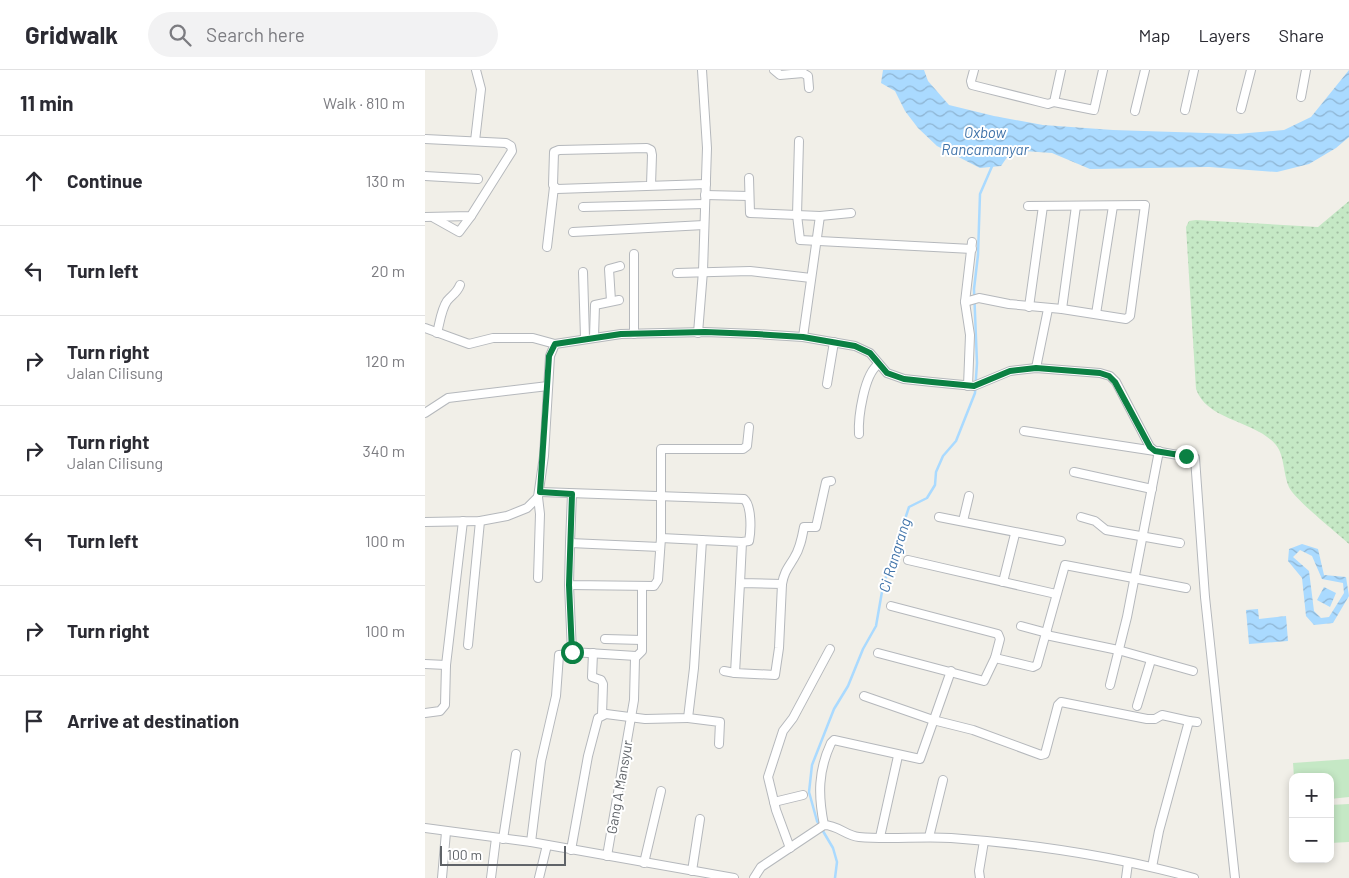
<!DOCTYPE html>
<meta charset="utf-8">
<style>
:root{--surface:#fff;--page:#f2f2f3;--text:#2b2b33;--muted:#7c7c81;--line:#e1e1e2}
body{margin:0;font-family:Barlow,sans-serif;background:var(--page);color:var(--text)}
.controls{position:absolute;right:15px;bottom:15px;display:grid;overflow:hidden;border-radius:10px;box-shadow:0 2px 8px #0003}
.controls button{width:45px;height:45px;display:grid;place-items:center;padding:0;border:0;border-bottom:1px solid var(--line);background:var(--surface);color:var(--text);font:25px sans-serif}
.scale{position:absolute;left:15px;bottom:12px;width:126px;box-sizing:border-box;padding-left:5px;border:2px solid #5f6368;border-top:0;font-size:14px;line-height:18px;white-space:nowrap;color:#5f6368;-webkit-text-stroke:4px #fff;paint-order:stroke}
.stop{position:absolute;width:15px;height:15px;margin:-11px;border:4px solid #0b8043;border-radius:50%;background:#fff}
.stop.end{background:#0b8043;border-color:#fff;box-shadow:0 1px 5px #0008}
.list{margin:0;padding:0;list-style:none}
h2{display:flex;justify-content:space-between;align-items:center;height:65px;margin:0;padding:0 20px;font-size:21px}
h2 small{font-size:16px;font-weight:400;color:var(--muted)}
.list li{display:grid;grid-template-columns:32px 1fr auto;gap:15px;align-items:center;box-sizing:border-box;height:90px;padding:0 20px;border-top:1px solid var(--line)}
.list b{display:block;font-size:19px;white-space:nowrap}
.list p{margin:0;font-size:16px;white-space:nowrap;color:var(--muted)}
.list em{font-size:16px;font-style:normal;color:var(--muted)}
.icon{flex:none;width:28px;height:28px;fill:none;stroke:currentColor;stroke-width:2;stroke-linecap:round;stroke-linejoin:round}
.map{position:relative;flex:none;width:924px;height:808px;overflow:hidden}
header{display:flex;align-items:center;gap:30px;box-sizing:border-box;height:70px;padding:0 25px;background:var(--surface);border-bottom:1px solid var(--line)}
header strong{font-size:24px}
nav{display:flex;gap:28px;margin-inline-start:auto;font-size:18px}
.search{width:350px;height:45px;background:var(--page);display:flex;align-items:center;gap:12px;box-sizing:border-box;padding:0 18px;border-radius:28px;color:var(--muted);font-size:19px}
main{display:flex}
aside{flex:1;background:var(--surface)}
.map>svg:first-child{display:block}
.green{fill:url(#green-dots)}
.pitch{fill:#c5e8c5}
.water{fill:url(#water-waves);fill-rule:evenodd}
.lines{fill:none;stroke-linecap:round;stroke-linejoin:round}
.stream{stroke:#aadaff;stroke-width:2.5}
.street-casing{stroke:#b5b8bc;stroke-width:10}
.street{stroke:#fff;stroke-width:8}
.route{stroke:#0b8043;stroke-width:6}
.labels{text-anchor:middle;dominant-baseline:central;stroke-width:4;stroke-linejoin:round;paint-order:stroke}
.street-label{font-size:14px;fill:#5f6368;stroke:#fff}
.water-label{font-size:15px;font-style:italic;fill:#4174aa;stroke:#fff}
</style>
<header>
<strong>Gridwalk</strong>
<div class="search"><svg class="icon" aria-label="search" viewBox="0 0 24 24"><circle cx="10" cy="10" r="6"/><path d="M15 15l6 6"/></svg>Search here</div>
<nav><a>Map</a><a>Layers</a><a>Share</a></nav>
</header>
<main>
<aside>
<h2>11 min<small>Walk · 810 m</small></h2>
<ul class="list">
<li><svg class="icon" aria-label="ahead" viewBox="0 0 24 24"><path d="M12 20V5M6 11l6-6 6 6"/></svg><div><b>Continue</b></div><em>130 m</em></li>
<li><svg class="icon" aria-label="left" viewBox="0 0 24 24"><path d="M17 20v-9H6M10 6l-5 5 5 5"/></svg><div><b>Turn left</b></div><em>20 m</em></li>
<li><svg class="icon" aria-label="right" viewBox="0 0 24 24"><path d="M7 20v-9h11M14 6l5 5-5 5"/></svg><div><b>Turn right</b><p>Jalan Cilisung</p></div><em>120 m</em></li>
<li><svg class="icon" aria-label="right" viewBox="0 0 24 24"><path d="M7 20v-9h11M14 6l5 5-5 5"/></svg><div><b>Turn right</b><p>Jalan Cilisung</p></div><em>340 m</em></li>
<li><svg class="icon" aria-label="left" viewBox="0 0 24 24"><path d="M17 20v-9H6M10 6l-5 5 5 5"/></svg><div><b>Turn left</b></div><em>100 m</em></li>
<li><svg class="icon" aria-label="right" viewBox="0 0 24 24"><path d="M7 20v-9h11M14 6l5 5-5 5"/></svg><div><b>Turn right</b></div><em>100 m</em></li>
<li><svg class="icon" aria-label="arrive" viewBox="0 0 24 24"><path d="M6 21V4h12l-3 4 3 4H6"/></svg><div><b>Arrive at destination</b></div></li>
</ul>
</aside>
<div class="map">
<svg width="924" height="808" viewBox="0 0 924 808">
<defs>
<pattern id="green-dots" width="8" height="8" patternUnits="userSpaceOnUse" patternTransform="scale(1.25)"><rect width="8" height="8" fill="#c5e8c5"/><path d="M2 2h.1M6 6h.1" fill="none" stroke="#a3c0a4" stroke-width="1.8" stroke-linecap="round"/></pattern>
<pattern id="water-waves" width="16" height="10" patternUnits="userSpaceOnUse" patternTransform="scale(1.25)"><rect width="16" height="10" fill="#aadaff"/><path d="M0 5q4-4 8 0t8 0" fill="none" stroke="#8eb4d2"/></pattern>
</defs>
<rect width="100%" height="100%" fill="#f1efe8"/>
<path class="green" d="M924,131V474C911,462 873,432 865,419C858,406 860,386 851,375C830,350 782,351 771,319L761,157L764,151L771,150L893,157Z"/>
<g class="pitch">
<polygon points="924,689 924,727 905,729 905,707 869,707 868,693"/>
<polygon points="924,734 924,772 905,773 905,735"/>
</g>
<g class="water">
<polygon points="458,0 499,0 503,11 524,35 569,46 618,55 688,60 812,64 859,60 886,47 924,0 924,67 911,78 884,94 852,102 784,97 665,99 627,83 599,81 585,83 576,96 555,98 512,76 493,58 480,41 470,21 456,13"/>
<path d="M877,474L893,479L899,505L921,507L924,526L908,553L889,555L881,546L877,508L863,491L864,479ZM875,480L887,486L897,509L918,513L919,523L904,547L896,548L889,541L884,501L868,487Z"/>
<polygon points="899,517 911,523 905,537 892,530"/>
<polygon points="833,539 834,549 861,546 863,571 824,574 821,540"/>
</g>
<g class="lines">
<polyline class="stream" points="410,808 412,792 408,778 392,751 384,722 387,695 409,639 423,616 438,579 451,556 458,516 484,437 502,428 510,415 511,402 518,386 531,371 550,323 552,293 549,219 553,185 555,124 568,94"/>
<g class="street-casing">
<g id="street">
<polyline points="349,0 355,5 378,3 383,6 384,18"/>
<polyline points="549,0 546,11 547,15 623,34 629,32 636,0"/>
<polyline points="876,27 881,0"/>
<polyline points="629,32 669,40 678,0"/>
<polyline points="816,39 826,0"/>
<polyline points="760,40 769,0"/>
<polyline points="710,41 720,0"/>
<polyline points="0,69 81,73 86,76 87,81 46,146 0,147"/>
<polyline points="50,71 56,19 51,0"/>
<polyline points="374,71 372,145 375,170 547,179"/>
<polyline points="0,106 53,109"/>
<polyline points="324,108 325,143 395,146 426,143"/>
<polyline points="226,115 227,85 226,80 222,78 134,80 129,82 128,115 132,119 281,114"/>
<polyline points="280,125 324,126"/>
<polyline points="158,137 280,134"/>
<polyline points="9,148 34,162 46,146"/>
<polyline points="148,162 279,155"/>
<polyline points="122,177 129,117"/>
<polyline points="209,184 209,264"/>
<polyline points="158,202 160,268"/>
<polyline points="252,203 325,201 386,208"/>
<polyline points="186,231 184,199 195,196"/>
<polyline points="540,232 554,228 584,234 637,239 701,249 705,246 720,135 603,136"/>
<polyline points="604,237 618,136"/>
<polyline points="637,239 651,136"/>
<polyline points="671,244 688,136"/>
<polyline points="0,258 44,274 68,268 108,268 130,274"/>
<path d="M12,263C15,252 16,240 22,231C27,225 32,223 35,215"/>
<polyline points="273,263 278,201 282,78 277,0"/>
<polyline points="169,267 170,235 194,230"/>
<polyline points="378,267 395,146"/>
<polyline points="611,298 623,239"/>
<polyline points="402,314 409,272"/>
<polyline points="543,316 545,265 540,232 547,172"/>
<polyline points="0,343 23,328 123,316"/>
<polyline points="599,361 730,381"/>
<path d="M434,364C433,348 439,303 454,294"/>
<polyline points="649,402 727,419"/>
<path d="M115,422L319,429C327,436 326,461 324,471L317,472"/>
<polyline points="113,427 115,444 113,508"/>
<polyline points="514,447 636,471"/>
<polyline points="656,447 670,451 681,460 755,473"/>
<polyline points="538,451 544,426"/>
<polyline points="0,452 55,451 82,446 102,438 113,427 119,386 125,286 130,274 196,264 280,262 331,264 378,267 430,276 445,283 462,303 479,309 507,312 549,316 585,301 611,298 675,303 685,306 691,312 725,377 730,381 770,388 780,527 810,808"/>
<polyline points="236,468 236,379 318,379 322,376 324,357"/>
<polyline points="145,473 147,424"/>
<polyline points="235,477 145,473 144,515 229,516 233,510 236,468 317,472 315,513 357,514 354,578 350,605 310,603 315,513"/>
<polyline points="483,490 631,524"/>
<polyline points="578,512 590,464"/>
<path d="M357,514C359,502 363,498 369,488C375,479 377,468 379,457H391L401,412L406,411"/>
<polyline points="466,536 573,564 575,569 570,588"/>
<polyline points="596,556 622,563"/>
<polyline points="621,565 693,580 768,601"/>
<polyline points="180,569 217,570"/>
<polyline points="43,575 55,451"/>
<polyline points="147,582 211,586"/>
<polyline points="168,583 167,607 176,610 178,614 177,645"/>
<polyline points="453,583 559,611 570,588 608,597 612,595 640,495 761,518"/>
<polyline points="0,594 21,595"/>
<polyline points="299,601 310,603"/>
<polyline points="685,615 702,547 734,381"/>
<polyline points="439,626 508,650 548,660 616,685 620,684 633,635 636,632 722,649 730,649 737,645 764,651"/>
<polyline points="712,636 726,590"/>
<polyline points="0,643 15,641 20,635 21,595 38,451"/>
<polyline points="263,648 295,652 294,674"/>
<polyline points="349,732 378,725"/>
<path d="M399,755C393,725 393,701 406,673L409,670L495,689L526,601"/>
<polyline points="0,758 106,772 309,808"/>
<polyline points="455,767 473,686"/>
<polyline points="504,767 518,710"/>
<polyline points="78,769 91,684"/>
<polyline points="106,772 116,691 131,626 134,585 145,584 147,582 144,515"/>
<polyline points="365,778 351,740 343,707 358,661 368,648 405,579"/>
<polyline points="146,780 163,686 173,648 181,644 220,649 263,648 269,598 277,470"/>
<polyline points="182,786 209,630 210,588 217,581 217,517"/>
<polyline points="219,793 236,721"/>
<polyline points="727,797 734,761 764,651 772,652"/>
<polyline points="267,801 275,749"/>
<polyline points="17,808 21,762"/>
<polyline points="66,808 71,768"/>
<polyline points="114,808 122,775"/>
<path d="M329,808L336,797L399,755C413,755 421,766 434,767C465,770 495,766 526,768C608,774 690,786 769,808"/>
<polyline points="555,808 554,801 559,771"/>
<polyline points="701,808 703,793"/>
</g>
</g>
<use href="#street" class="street"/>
</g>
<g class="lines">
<polyline class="route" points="147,582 144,515 147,424 115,422 124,286 130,274 196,264 280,262 331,264 378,267 430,276 445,283 462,303 479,309 507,312 549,316 585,301 611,298 675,303 684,306 690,312 725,377 730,381 761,386"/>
</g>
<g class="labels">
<g class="street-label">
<text transform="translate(194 717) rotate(-80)">Gang A Mansyur</text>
</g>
<g class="water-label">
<text x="560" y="62">Oxbow<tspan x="560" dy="17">Rancamanyar</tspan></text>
<text transform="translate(469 485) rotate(-73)">Ci Rangrang</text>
</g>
</g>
</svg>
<div class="controls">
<button>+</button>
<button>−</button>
</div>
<div class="scale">100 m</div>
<div class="stop" style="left:147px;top:582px"></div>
<div class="stop end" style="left:761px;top:386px"></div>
</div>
</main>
